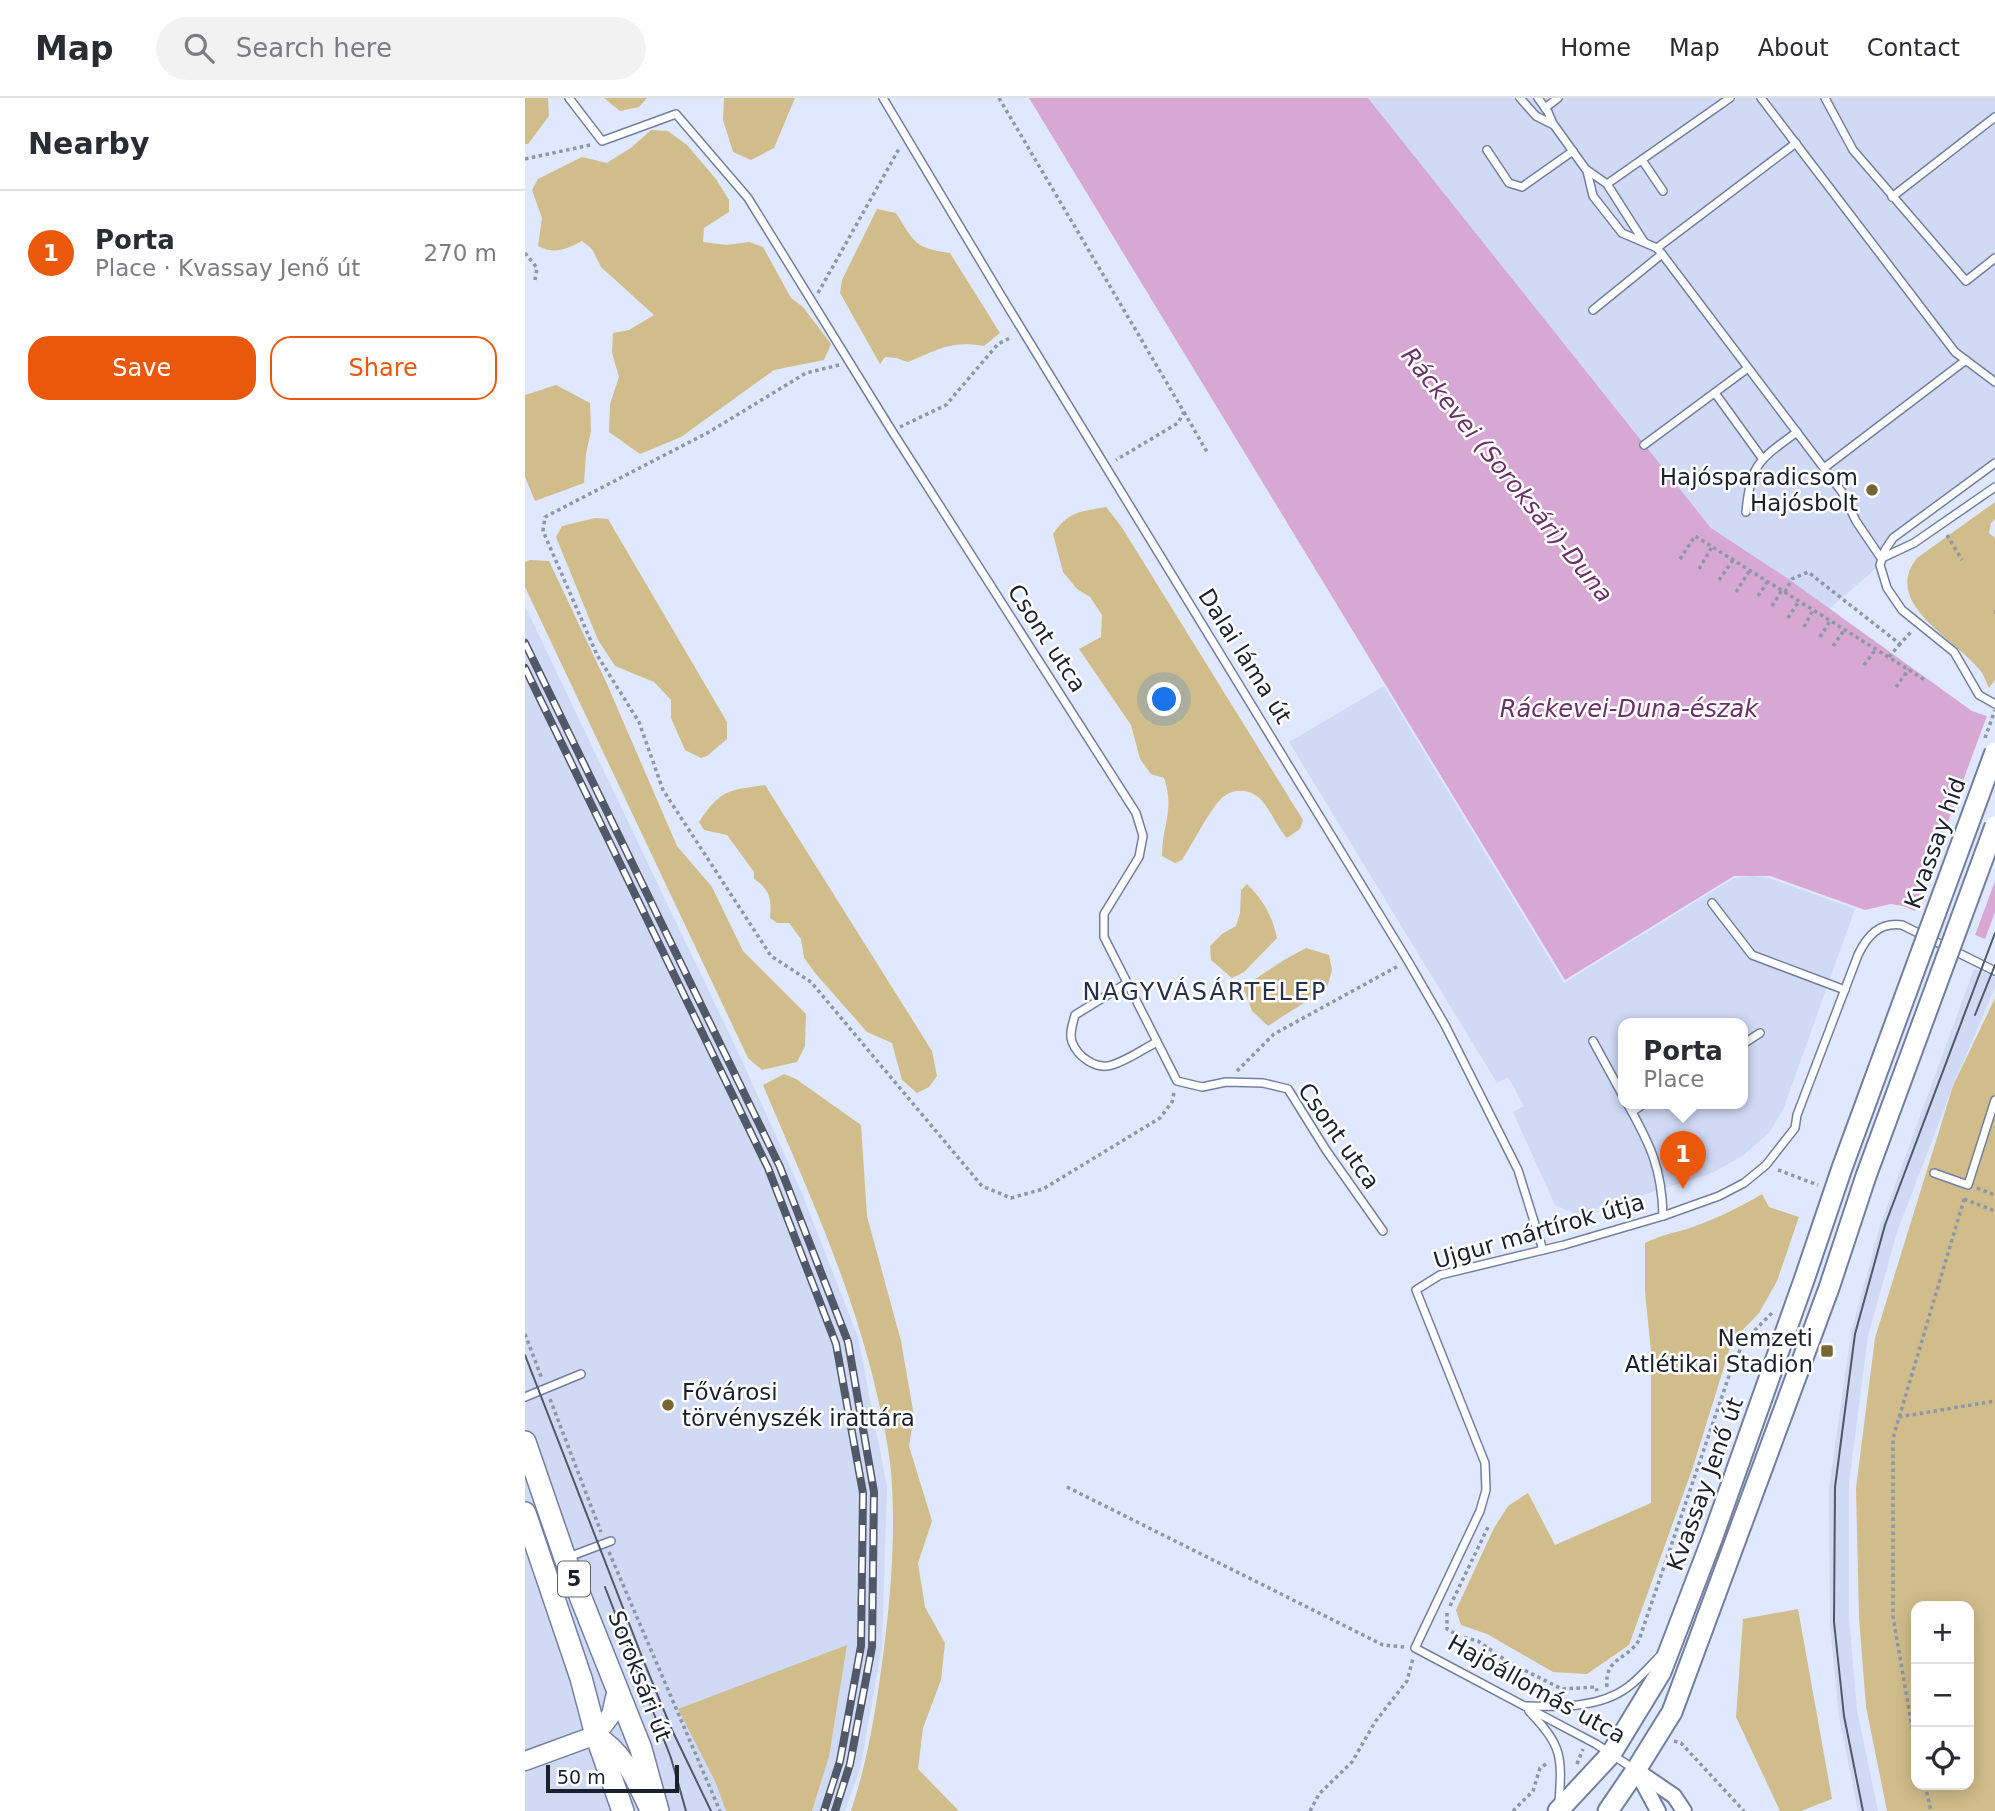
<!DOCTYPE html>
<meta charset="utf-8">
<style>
:root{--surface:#fff;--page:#f2f2f3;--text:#2b2b33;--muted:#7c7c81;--line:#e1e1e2;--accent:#ea580c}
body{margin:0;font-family:"DejaVu Sans",sans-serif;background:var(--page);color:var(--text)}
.controls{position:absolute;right:21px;bottom:21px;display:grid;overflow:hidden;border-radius:14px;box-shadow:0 4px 18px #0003}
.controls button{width:63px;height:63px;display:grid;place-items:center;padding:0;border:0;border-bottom:2px solid var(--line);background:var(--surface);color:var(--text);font:35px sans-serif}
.scale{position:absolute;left:21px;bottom:18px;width:133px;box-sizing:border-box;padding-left:7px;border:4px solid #1b202d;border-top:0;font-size:19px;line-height:24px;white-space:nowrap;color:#1b202d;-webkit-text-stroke:5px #fff;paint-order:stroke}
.you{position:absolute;left:640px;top:602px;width:24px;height:24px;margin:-18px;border:5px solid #fff;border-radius:50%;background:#1a73e8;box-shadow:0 0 0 10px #1a73e833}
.badge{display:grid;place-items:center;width:46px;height:46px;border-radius:50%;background:var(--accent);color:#fff;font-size:23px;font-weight:700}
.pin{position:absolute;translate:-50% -58px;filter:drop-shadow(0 2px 4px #0008)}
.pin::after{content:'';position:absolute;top:37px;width:24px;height:21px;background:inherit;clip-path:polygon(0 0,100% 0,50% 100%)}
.popup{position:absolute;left:1093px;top:920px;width:130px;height:91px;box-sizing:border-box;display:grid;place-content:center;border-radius:14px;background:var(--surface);filter:drop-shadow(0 2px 5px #0005);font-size:23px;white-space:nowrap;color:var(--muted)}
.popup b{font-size:26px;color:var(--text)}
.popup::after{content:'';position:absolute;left:50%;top:100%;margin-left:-14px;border:14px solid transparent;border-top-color:var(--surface)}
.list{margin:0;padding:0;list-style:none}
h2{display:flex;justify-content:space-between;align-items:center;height:91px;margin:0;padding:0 28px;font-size:30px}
h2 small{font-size:23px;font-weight:400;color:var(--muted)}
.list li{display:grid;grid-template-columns:46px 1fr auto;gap:21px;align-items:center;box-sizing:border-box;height:126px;padding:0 28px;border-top:2px solid var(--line)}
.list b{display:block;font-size:26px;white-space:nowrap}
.list p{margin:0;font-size:23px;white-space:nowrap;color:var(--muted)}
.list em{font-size:23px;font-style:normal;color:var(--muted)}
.actions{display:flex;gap:14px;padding:21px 28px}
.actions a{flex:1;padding:16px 0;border:2px solid var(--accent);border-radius:21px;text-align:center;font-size:24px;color:var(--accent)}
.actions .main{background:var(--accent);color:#fff}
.icon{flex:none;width:38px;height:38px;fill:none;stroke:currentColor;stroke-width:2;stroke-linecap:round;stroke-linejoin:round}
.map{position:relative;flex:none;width:1470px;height:1713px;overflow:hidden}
header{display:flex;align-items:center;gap:42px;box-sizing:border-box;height:98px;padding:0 35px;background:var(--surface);border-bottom:2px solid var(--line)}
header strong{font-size:33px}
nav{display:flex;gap:38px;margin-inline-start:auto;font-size:24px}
.search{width:490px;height:63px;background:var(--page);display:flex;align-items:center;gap:18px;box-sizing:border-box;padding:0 24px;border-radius:38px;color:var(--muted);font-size:26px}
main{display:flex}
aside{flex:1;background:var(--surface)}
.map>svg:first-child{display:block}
.built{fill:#d0daf5;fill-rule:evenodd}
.green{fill:#d1bd8b;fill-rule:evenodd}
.water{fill:#d8a8d5}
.pier{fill:#dfe8fe}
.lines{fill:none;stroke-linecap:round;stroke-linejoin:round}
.service-casing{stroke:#727fa0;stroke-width:10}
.minor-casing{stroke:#727fa0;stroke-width:18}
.tertiary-casing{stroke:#727fa0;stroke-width:21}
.secondary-casing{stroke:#727fa0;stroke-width:23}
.primary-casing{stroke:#727fa0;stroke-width:24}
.path{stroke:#8e96a8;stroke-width:3.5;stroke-dasharray:3.5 3.5;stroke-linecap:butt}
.service{stroke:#fff;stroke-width:7}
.minor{stroke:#fff;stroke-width:14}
.tertiary{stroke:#fff;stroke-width:18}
.secondary{stroke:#fff;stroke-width:19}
.primary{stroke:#fff;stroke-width:21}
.tram{stroke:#515867;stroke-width:2}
.rail-casing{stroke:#515867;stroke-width:8}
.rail{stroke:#fff;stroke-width:5;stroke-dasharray:16;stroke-linecap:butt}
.secondary-bridge-casing{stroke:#727fa0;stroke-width:23;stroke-linecap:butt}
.path-bridge{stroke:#8e96a8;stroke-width:3.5;stroke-dasharray:3.5 3.5;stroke-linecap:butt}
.secondary-bridge{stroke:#fff;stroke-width:19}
.poi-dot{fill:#786534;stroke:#fff;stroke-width:2.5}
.labels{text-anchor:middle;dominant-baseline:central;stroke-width:5;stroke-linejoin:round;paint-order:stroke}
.shield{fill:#fff;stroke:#5f636c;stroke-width:2}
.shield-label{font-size:21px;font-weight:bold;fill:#1b202d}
.poi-label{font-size:23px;fill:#1b202d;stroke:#fff;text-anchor:end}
.street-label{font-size:23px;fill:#1b202d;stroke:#fff}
.water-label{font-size:24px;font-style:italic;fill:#6a3168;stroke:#fff}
.neighbourhood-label{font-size:24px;letter-spacing:2px;fill:#26314d;stroke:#fff}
</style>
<header>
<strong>Map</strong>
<div class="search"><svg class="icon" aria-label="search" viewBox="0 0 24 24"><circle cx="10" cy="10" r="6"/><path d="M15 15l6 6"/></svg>Search here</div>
<nav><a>Home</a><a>Map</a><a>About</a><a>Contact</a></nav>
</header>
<main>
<aside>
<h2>Nearby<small></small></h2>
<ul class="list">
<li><span class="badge">1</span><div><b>Porta</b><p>Place · Kvassay Jenő út</p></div><em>270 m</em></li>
</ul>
<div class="actions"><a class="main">Save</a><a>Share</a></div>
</aside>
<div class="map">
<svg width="1470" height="1713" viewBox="0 0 1470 1713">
<rect width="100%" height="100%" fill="#dfe8fe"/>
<g class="built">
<polygon points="843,0 1470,0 1470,365 1368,440 1355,467 1304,511 1186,430"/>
<polygon points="0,508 213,954 277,1095 333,1239 362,1389 357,1549 335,1671 320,1713 287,1713 304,1659 322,1547 190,1683 201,1713 0,1713"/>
<path d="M859,588L1039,885L1209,780L1228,778L1244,780L1330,811L1258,1012L1244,1035L1216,1059L1185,1076L1053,1117L1030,1107L988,1014L999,1008L983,979L972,985L764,644ZM1098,925H1218V1005H1098Z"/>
<polygon points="1449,871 1470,879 1470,889 1428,988 1372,1134 1343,1238 1324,1385 1324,1518 1332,1612 1353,1713 1333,1713 1314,1619 1305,1527 1304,1391 1326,1235 1355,1128"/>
</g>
<g class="green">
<polygon points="0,0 23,0 24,18 3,46 0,46"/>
<polygon points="79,0 122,0 114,9 95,13"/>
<polygon points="199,0 270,0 249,50 226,62 208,54 198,22"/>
<path d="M126,32L143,33L162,47L191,81L204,102V114L179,130L178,144L202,147L224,144L238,149L266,200L278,209L306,246L299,262L249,272L156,339L115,356L84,334L85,306L94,279L87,255L88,235L104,232L129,217L76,169L67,151L57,143C41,151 30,157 13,148L17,120L7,92L13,81L57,59L82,65L107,49Z"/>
<path d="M352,111L371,115C390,145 389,150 425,155L475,235L459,248C426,242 412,252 383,264L371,260L360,259L355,266L315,195L317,182Z"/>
<polygon points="31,287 65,305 66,333 61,356 59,385 10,403 0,379 0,297"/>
<path d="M1470,404V421L1466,425L1464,435L1470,440V582L1464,590C1461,584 1459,576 1454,571C1430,541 1356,505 1392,460Z"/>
<path d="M581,409L596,428L778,722L775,731L762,740C752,729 747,715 738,704C727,690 707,689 695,702C684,713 667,747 657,762L650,765L637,758C637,727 650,712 639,680L626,676L615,661L606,627L554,551L576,539L577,517L565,499L552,491L538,474L528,436C544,413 555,414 581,409Z"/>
<polygon points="70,420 83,421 202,624 202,641 182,658 176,660 160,652 146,620 146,602 129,584 90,568 73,542 31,439 37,428"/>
<polygon points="5,462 24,463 82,586 152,748 187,789 218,853 281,916 280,948 272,964 237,972 223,960 0,489 0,464"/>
<path d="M240,687L407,953L412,978L404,989L392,995L377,982L367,945L342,934L291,876L279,860L276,841L264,825H252L245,820C247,802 245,791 229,781V774L202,737L179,732L174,724C195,692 203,692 240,687Z"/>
<path d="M722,786C738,802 747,817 752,840L719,874L707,880L686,862L685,848L697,836L711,828L715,815L716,792Z"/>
<polygon points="781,850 804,857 807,872 802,890 743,928 727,913 718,889 759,862"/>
<path d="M1470,900V1713H1362L1341,1609L1334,1519L1331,1390L1350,1240L1428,988ZM1391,1508H1444V1687H1391Z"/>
<path d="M259,976L271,981L336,1027L342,1118L376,1243L389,1318L384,1348L407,1423L393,1465L400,1509L420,1545L416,1582L398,1630L393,1671L434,1713H326C343,1662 351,1611 358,1558C366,1497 371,1434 366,1373C363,1343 356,1313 349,1284C324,1181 279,1084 238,987Z"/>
<path d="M1237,1096L1244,1109L1274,1119L1252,1183L1234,1215L1207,1243L1168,1369L1104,1547L1062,1576L1028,1574L962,1536L936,1527L931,1512L969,1430L983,1408L1003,1395L1030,1447L1126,1405V1253L1120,1194V1145C1134,1138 1147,1135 1162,1131C1188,1122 1214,1110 1237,1096Z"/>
<polygon points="1273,1511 1307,1701 1276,1713 1255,1713 1211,1619 1218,1521"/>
<polygon points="322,1547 304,1659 287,1713 201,1713 190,1683 153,1611"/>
</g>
<polygon class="water" points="504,0 843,0 1186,430 1262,480 1447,613 1470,621 1470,845 1378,808 1366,806 1340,812 1245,778 1209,778 1040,882"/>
<g class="pier">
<polygon points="1463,615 1470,617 1470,783 1449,840 1389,816"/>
<polygon points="1470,814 1470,848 1459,844"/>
</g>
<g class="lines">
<g class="service-casing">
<g id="service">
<polyline points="44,0 77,43 151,16 223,100 367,333 611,715 618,738 614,759 579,816 579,839 652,983 677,989 701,984 738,985 763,991 801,1052 858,1133"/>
<polyline points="358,0 477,199 883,863 920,927 993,1072 1018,1152"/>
<polyline points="995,0 1011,18 1029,27 1062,73 1068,98 1097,135 1132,150 1137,156 1317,394 1331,423 1356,460"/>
<polyline points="1013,0 1023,14 1028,26"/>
<polyline points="1236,0 1430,254 1470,284"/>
<polyline points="1300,0 1328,52 1441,183 1470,160"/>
<polyline points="1020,10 1033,0"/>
<polyline points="962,52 984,85 997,89 1048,53"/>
<polyline points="1117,62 1138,93"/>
<polyline points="1062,72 1082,86 1119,144"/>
<polyline points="1082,86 1205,0"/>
<polyline points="1367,99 1470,19"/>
<polyline points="1132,150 1271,45"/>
<polyline points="1068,212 1137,156"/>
<polyline points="1190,295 1237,360"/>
<polyline points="1119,347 1223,270"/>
<polyline points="1470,365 1368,440 1360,452 1355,467 1362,490 1377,512 1429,554 1454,597 1470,606"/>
<polyline points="1299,370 1441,262"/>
<path d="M1221,414C1226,365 1234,362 1272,334"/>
<polyline points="1357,460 1389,445 1470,389"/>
<polyline points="1187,805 1227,857 1320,892"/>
<path d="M602,885L550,917C548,925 544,935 547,944C553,959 571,972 587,967C603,962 618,951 632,944"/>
<polyline points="1068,943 1098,998"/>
<polyline points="1218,946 1235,935"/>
<path d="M1102,1005C1125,1046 1137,1070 1138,1118"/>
<polyline points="1107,1014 1120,1005"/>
<polyline points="1409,1075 1443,1087 1470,1002"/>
<polyline points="0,1299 56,1276"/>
<polyline points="41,1460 86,1443"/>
<path d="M1002,1608C1036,1609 1075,1610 1103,1589C1115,1580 1125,1568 1135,1558"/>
<path d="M1004,1613C1038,1649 1037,1658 1034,1706"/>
<path d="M1109,1671L1071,1646L890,1550L955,1413L961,1392L960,1365L891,1192L915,1177L1039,1147L1138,1118L1194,1098L1219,1085L1241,1067L1270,1030L1272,1017L1333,857C1342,838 1354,824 1377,827L1470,873"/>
</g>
</g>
<g class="minor-casing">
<g id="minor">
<polyline points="1111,1672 1149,1698 1159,1713"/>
<polyline points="1112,1674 1133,1713"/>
</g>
</g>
<g class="tertiary-casing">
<g id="tertiary">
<path d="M71,1637C101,1655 110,1683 125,1713"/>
<polyline points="0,1663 71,1637 86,1617 92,1591"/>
</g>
</g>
<g class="secondary-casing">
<g id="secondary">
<polyline points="1033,1713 1086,1656 1136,1574 1187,1441 1279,1182 1317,1070 1397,852"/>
<polyline points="1083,1713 1111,1672 1147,1614 1304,1190 1341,1078 1421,861"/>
</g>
</g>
<g class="primary-casing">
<g id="primary">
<polyline points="0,1344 40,1460 116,1651 133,1713"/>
<polyline points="0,1415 56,1580 71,1637 98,1713"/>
</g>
</g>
<g class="path">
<polyline points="474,0 659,314 653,325 591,362"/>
<polyline points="0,61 65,47"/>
<polyline points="0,155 12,170 10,182"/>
<polyline points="293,195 375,49"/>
<polyline points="314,267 281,275 184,334 20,419 18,433 72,557 114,624 138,692 246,858 286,884 457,1088 486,1100 518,1091 635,1020 647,1004 649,995"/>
<polyline points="659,314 682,354"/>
<polyline points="375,329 421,307 473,246 487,239"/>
<polyline points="1422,437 1437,462"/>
<polyline points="1155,461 1170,438 1400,582"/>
<polyline points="1174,471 1187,449"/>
<polyline points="1194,482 1208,462"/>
<polyline points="1211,494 1225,472"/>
<polyline points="1260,494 1267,481 1283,474 1375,546 1386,534"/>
<polyline points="1233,498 1243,483"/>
<polyline points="1247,508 1257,492"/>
<polyline points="1469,514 1470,514"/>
<polyline points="1263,520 1274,503"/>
<polyline points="1279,529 1288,512"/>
<polyline points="1295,539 1305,523"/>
<polyline points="1308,548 1320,531"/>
<polyline points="1364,559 1375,546"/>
<polyline points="1339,567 1351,551"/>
<polyline points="1371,589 1384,571"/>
<polyline points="712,973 749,936 875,867"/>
<polyline points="1253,1072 1293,1087"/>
<polyline points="1452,1090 1470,1097"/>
<polyline points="1439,1101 1470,1113"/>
<polyline points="0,1236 17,1281"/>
<polyline points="25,1301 76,1434"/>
<polyline points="1374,1319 1470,1303"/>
<polyline points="542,1389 858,1547 879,1549"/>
<polyline points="84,1454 195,1713"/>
<polyline points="925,1508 964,1427"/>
<polyline points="922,1515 922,1531 934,1538 953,1543 983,1564 1037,1591 1071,1589 1072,1593"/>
<path d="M1082,1589C1079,1559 1103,1562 1114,1542L1206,1272L1219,1243L1248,1214"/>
<polyline points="1069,1632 1077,1614"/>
<polyline points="1149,1643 1156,1645 1219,1713"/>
<polyline points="1391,1652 1368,1519 1368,1340 1440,1098"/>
<polyline points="1052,1666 1058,1651"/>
<polyline points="1400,1687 1406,1713"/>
<polyline points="785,1713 794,1696 827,1664 850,1624 882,1583 888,1560"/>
<polyline points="988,1713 1008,1693 1015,1670 1024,1664"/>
</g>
<use href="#service" class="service"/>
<use href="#minor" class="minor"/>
<use href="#tertiary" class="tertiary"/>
<use href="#secondary" class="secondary"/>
<use href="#primary" class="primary"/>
<g class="tram">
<polyline points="1450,917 1470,867"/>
<polyline points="0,1257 119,1564 147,1632 186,1713"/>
<polyline points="80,1489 146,1660 161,1713"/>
<polyline points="1338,1713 1319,1618 1309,1524 1310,1389 1330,1236 1360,1127 1470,835"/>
</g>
<g class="rail-casing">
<g id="rail">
<polyline points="0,545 255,1069 323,1244 349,1394 347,1549 325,1666 310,1713"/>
<polyline points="0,570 243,1070 311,1246 338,1395 336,1548 315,1663 299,1713"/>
</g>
</g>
<use href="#rail" class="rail"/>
<g class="secondary-bridge-casing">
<g id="secondary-bridge">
<polyline points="1397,852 1470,654"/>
<polyline points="1421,861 1470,728"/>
</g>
</g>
<polyline class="path-bridge" points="1460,640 1470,612"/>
<use href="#secondary-bridge" class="secondary-bridge"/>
</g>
<g class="poi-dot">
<circle cx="1347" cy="392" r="7"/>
<rect x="1295" y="1246" width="14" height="14" rx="3.5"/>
<circle cx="143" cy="1307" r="7"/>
</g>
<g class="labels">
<rect class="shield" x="33" y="1463.5" width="32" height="35" rx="5"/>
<g class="shield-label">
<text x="49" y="1481">5</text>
</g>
<g class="poi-label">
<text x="1333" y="379">Hajósparadicsom<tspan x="1333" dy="26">Hajósbolt</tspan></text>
<text x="1288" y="1240">Nemzeti<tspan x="1288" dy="26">Atlétikai Stadion</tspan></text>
<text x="157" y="1294" text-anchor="start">Fővárosi<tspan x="157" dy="26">törvényszék irattára</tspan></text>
</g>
<g class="street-label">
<text transform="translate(522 540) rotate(57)">Csont utca</text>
<text transform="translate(720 558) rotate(58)">Dalai láma út</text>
<text transform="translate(1410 745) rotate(-70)">Kvassay híd</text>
<text transform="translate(814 1038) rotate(55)">Csont utca</text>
<text transform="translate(1014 1133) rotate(-16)">Ujgur mártírok útja</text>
<text transform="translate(1180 1386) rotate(-70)">Kvassay Jenő út</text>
<text transform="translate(115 1578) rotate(69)">Soroksári út</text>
<text transform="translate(1012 1591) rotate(29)">Hajóállomás utca</text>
</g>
<g class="water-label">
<text transform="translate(982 377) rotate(51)">Ráckevei (Soroksári)-Duna</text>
<text x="1104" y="611">Ráckevei-Duna-észak</text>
</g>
<g class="neighbourhood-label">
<text x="680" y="894">NAGYVÁSÁRTELEP</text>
</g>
</g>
</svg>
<div class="controls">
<button>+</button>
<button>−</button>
<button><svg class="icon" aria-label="locate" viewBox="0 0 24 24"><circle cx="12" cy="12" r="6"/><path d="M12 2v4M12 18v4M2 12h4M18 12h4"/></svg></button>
</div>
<div class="scale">50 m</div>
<div class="you"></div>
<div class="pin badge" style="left:1158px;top:1091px">1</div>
<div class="popup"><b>Porta</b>Place</div>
</div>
</main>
